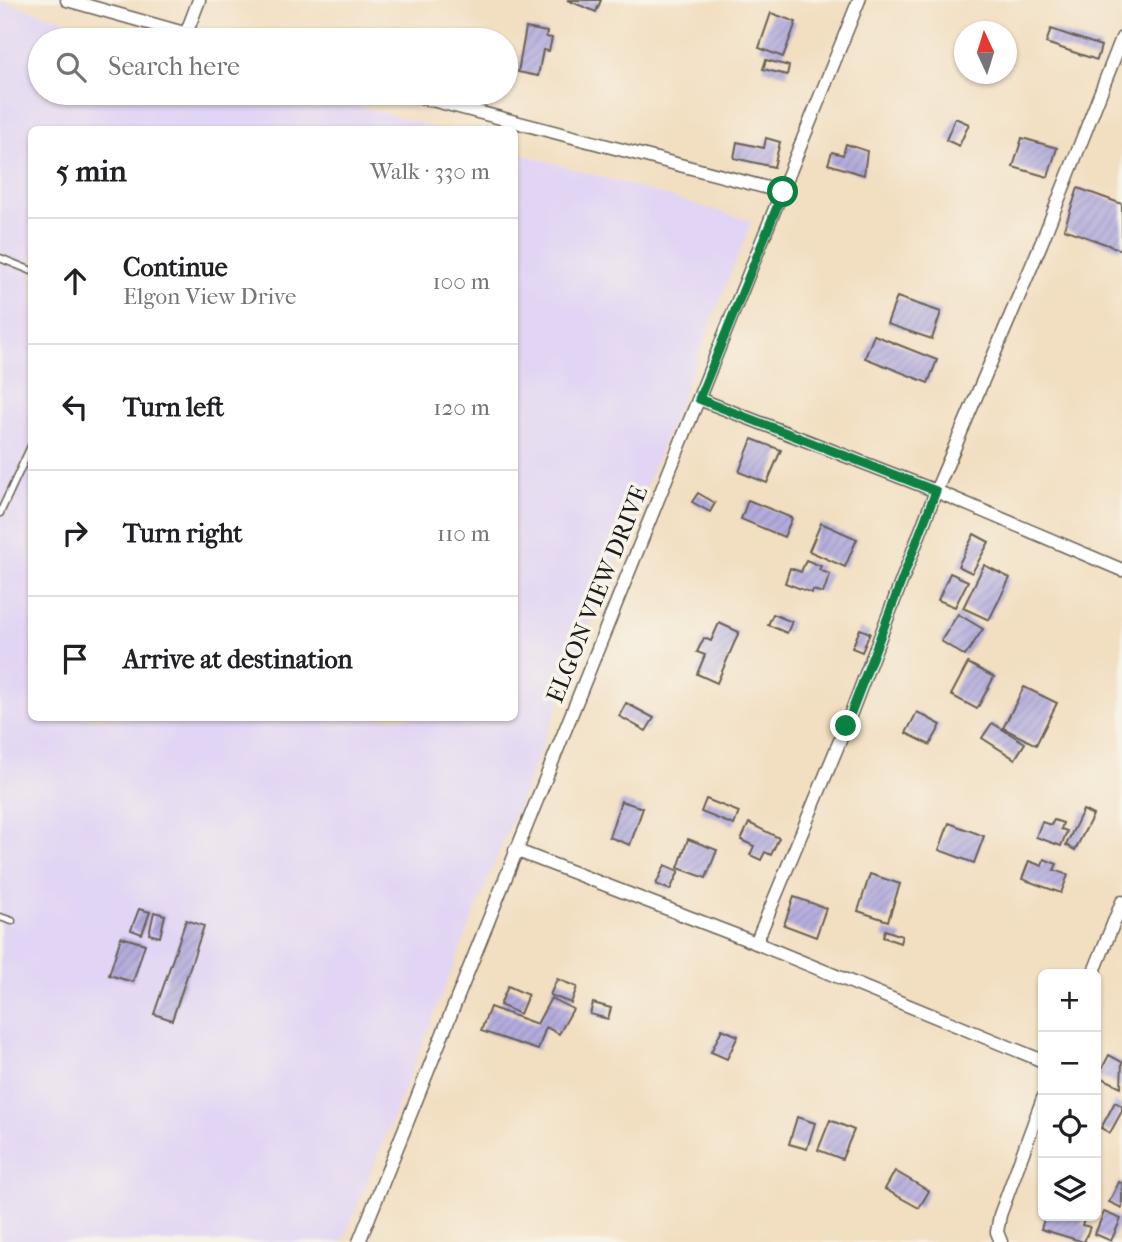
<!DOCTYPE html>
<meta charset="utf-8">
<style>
:root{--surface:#fff;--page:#f6f6f6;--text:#202124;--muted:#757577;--line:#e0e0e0}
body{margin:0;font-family:"IM FELL French Canon",serif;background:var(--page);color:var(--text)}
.controls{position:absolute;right:21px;bottom:21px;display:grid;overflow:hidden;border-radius:10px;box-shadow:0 2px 5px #0004}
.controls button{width:63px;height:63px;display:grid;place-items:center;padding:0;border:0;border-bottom:2px solid var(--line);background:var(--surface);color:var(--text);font:35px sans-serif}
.compass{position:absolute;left:954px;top:21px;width:63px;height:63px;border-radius:50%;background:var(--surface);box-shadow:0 2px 5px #0004;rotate:356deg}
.stop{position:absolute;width:21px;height:21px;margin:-16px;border:5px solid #0b8043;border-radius:50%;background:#fff}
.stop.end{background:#0b8043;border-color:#fff;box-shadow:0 2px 7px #0008}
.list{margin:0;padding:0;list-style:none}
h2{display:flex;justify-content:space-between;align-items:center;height:91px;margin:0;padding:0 28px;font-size:30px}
h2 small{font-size:23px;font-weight:400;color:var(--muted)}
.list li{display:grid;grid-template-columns:46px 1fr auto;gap:21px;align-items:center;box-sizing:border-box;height:126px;padding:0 28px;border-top:2px solid var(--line)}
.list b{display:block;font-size:26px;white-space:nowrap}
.list p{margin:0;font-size:23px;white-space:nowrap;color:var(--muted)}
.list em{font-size:23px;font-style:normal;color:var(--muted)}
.icon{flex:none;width:38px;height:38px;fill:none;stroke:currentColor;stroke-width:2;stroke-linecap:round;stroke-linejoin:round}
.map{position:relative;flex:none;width:1122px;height:1242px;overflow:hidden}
.search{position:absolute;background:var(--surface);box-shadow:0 2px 5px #0004;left:28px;top:28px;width:490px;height:77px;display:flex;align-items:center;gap:18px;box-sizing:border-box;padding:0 24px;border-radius:38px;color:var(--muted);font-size:26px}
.panel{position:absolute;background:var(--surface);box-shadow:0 2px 5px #0004;left:28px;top:126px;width:490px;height:595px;border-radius:10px}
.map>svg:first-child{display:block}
.built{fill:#e1d4f4}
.building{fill:url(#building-hatch)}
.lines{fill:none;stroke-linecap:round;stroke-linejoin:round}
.service-casing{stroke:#676055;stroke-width:9}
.minor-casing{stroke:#676055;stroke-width:15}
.service{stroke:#fff;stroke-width:6}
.minor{stroke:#fff;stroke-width:12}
.route{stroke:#0b8043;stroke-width:9}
.labels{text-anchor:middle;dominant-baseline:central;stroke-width:7;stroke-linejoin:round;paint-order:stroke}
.street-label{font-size:24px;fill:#1c1c1c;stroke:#f7f3e8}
</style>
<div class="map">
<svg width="1122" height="1242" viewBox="0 0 1122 1242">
<defs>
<pattern id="building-hatch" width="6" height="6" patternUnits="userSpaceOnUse" patternTransform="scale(1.75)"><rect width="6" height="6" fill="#b3acdd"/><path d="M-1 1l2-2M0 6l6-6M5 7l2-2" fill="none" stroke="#9993bd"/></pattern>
</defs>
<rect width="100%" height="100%" fill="#f7f3e8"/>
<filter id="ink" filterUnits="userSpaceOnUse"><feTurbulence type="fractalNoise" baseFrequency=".0143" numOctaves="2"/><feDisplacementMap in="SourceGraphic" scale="14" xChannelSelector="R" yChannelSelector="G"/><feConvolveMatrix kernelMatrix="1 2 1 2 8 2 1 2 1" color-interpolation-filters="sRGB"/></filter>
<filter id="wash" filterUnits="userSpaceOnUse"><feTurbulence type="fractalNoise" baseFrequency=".00686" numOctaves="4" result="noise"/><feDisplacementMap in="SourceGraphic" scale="28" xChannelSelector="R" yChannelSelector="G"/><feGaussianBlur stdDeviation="1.57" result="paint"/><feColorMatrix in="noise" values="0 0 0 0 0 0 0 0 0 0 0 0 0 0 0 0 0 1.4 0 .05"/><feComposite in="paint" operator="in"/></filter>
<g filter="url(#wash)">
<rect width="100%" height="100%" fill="#f2dec0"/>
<polygon class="built" points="0,1 134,40 40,40 40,93 313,93 439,129 32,130 32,718 514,718 515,152 752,221 343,1242 0,1242"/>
<g id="blocks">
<g class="building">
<polygon points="567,0 601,0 596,12"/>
<polygon points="771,13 796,22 783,57 759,48"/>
<polygon points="526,28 547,32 546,37 552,38 549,51 543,50 538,76 518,72"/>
<polygon points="1051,29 1101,46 1097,60 1046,43"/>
<polygon points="766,60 789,66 787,75 763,69"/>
<polygon points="955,118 969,124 959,146 946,140"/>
<polygon points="766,138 780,142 774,167 734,158 737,142 764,148"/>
<polygon points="1022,138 1057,148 1048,177 1013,167"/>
<polygon points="846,144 867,151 864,175 828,164 832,152 843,155"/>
<polygon points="1078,188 1122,204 1122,250 1064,229"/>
<polygon points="897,297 941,312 932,339 887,324"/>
<polygon points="874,335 937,360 928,383 865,358"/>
<polygon points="752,439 781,450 767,483 739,472"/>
<polygon points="698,493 715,503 710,512 692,502"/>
<polygon points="748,500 792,518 784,537 741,519"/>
<polygon points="821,523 857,539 845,567 809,551"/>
<polygon points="974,534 989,542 972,573 958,566"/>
<polygon points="806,560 821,566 819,570 830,574 823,593 813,590 812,593 785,583 790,568 801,572"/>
<polygon points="984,565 1010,578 989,620 963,608"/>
<polygon points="950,573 968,581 955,607 938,600"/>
<polygon points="773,614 792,622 787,633 768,625"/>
<polygon points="958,614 983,629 965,656 941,641"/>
<polygon points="719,623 739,632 717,683 697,674 705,655 697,652 704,638 711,641"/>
<polygon points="860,629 870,633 862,652 852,648"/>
<polygon points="968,663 994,677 977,709 951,695"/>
<polygon points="1024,687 1057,703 1036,745 1003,728"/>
<polygon points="626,703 654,718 646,731 619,716"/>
<polygon points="917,712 941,725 930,745 906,733"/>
<polygon points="992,723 1025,743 1015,759 982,738"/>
<polygon points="706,799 739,812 734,825 701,812"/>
<polygon points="621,801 643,808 630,845 609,837"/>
<polygon points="1083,810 1093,815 1075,850 1066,845"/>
<polygon points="1054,820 1063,823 1061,829 1067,831 1061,846 1036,837 1042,822 1051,825"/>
<polygon points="749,823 779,838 771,855 765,852 761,860 750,855 754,846 741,840"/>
<polygon points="949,823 984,836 974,863 939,850"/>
<polygon points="688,839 717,850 706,878 678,868"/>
<polygon points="1044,859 1057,864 1054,870 1068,875 1061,893 1022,879 1029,861 1042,866"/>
<polygon points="665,865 679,871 670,890 656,884"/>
<polygon points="870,874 900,884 888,921 858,911"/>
<polygon points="794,897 826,908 816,937 784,925"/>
<polygon points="139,909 150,912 142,934 131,930"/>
<polygon points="154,912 165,915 160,937 149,934"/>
<polygon points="186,920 204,926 172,1020 154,1014"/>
<polygon points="885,930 902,936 900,943 883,937"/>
<polygon points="121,937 145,944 133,982 109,975"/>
<polygon points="557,979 577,987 571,1003 550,995"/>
<polygon points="508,986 528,995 520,1014 500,1005"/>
<polygon points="551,998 573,1009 559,1034 546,1027 538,1050 481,1031 490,1007 537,1024"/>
<polygon points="593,1003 611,1008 608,1019 590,1014"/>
<polygon points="722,1029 738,1036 727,1059 711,1052"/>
<polygon points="1109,1055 1122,1062 1121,1087 1098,1076"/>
<polygon points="1115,1102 1122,1106 1122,1111 1110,1133 1101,1128"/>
<polygon points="797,1117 815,1123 807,1149 789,1144"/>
<polygon points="830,1120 854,1130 842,1159 818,1150"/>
<polygon points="895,1171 929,1191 919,1208 885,1189"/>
<polygon points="1119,1182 1122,1183 1122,1208 1109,1202"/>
<polygon points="1104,1212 1121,1219 1111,1241 1095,1234"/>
<polygon points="1045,1216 1064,1218 1085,1216 1082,1225 1090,1227 1084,1242 1041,1229"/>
</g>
</g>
</g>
<g filter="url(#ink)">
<use href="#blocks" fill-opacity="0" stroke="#676055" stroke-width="2"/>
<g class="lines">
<g class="service-casing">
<g id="service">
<polyline points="0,258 32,271"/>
<polyline points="0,513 32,444"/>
<polyline points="0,917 12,921"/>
</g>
</g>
<g class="minor-casing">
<g id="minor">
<polyline points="67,0 209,40"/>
<polyline points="186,34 199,0"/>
<polyline points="405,93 783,192"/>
<polyline points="699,399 936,491 1122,570"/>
<polyline points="515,850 756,943 1043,1061"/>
<polyline points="756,943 846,726 936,491 1041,244 1122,38"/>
<polyline points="1093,974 1122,902"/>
<polyline points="359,1242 859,0"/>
<polyline points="1001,1242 997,1232 1000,1215 1043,1098"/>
</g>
</g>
<use href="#service" class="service"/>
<use href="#minor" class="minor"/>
</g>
</g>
<g class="lines" filter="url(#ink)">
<polyline class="route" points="783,192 699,399 936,491 846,726"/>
</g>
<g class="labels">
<g class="street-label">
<text transform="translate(597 594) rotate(-68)">ELGON VIEW DRIVE</text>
</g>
</g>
</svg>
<div class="controls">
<button>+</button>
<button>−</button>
<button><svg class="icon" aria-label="locate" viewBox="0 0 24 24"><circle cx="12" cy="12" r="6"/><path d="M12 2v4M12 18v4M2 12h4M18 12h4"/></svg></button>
<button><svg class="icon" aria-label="layers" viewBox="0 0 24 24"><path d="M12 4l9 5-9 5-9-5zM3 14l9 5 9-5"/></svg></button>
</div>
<svg class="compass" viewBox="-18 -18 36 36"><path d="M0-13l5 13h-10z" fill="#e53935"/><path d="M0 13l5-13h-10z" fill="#757577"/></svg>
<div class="stop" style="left:783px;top:192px"></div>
<div class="stop end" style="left:846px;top:726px"></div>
<div class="search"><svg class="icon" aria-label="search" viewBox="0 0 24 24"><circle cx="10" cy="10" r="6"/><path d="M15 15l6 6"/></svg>Search here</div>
<section class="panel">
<h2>5 min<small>Walk · 330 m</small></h2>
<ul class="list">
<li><svg class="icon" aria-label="ahead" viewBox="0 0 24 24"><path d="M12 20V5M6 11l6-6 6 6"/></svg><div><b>Continue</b><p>Elgon View Drive</p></div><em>100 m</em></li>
<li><svg class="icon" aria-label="left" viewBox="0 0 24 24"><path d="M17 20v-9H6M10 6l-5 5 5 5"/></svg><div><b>Turn left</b></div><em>120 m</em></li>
<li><svg class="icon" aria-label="right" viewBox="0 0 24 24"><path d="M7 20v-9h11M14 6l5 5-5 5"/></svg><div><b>Turn right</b></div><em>110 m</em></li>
<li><svg class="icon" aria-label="arrive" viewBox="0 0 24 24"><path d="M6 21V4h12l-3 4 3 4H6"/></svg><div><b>Arrive at destination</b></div></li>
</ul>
</section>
</div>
